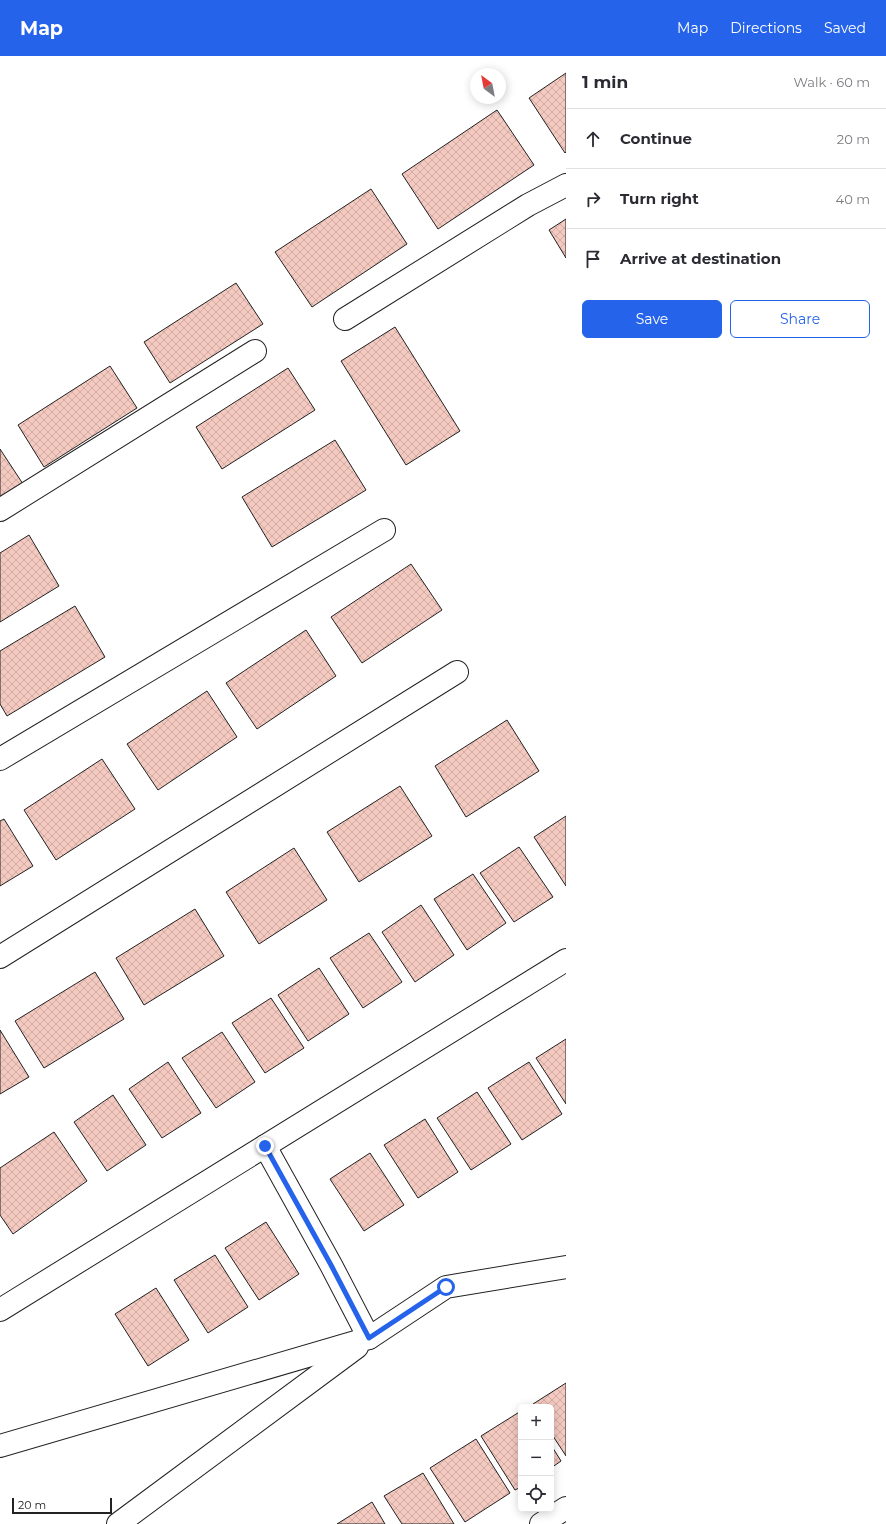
<!DOCTYPE html>
<meta charset="utf-8">
<style>
:root{--surface:#fff;--page:#f2f2f3;--text:#2b2b33;--muted:#7c7c81;--line:#e1e1e2;--accent:#2563eb}
body{margin:0;font-family:Montserrat,sans-serif;background:var(--page);color:var(--text)}
.controls{position:absolute;right:12px;bottom:12px;display:grid;overflow:hidden;border-radius:6px;box-shadow:0 2px 10px #0003}
.controls button{width:36px;height:36px;display:grid;place-items:center;padding:0;border:0;border-bottom:1px solid var(--line);background:var(--surface);color:var(--text);font:20px sans-serif}
.compass{position:absolute;left:470px;top:12px;width:36px;height:36px;border-radius:50%;background:var(--surface);box-shadow:0 2px 10px #0003;rotate:328deg}
.scale{position:absolute;left:12px;bottom:10px;width:100px;box-sizing:border-box;padding-left:4px;border:2px solid #222;border-top:0;font-size:11px;line-height:14px;white-space:nowrap;color:#222;-webkit-text-stroke:3px #fff;paint-order:stroke}
.stop{position:absolute;width:12px;height:12px;margin:-9px;border:3px solid #2563eb;border-radius:50%;background:#fff}
.stop.end{background:#2563eb;border-color:#fff;box-shadow:0 1px 4px #0008}
.list{margin:0;padding:0;list-style:none}
h2{display:flex;justify-content:space-between;align-items:center;height:52px;margin:0;padding:0 16px;font-size:17px}
h2 small{font-size:13px;font-weight:400;color:var(--muted)}
.list li{display:grid;grid-template-columns:26px 1fr auto;gap:12px;align-items:center;box-sizing:border-box;height:60px;padding:0 16px;border-top:1px solid var(--line)}
.list b{display:block;font-size:15px;white-space:nowrap}
.list em{font-size:13px;font-style:normal;color:var(--muted)}
.actions{display:flex;gap:8px;padding:12px 16px}
.actions a{flex:1;padding:9px 0;border:1px solid var(--accent);border-radius:6px;text-align:center;font-size:14px;color:var(--accent)}
.actions .main{background:var(--accent);color:#fff}
.icon{flex:none;width:22px;height:22px;fill:none;stroke:currentColor;stroke-width:2;stroke-linecap:round;stroke-linejoin:round}
.map{position:relative;flex:none;width:566px;height:1468px;overflow:hidden}
header{display:flex;align-items:center;gap:24px;box-sizing:border-box;height:56px;padding:0 20px;background:var(--accent);color:#fff}
header strong{font-size:19px}
nav{display:flex;gap:22px;margin-inline-start:auto;font-size:14px}
main{display:flex}
aside{flex:1;background:var(--surface)}
.map>svg:first-child{display:block}
.building{fill:url(#building-cross-hatch);stroke:#222}
.lines{fill:none;stroke-linecap:round;stroke-linejoin:round}
.minor-casing{stroke:#222;stroke-width:24}
.minor{stroke:#fff;stroke-width:22}
.route{stroke:#2563eb;stroke-width:5}
</style>
<header>
<strong>Map</strong>
<nav><a>Map</a><a>Directions</a><a>Saved</a></nav>
</header>
<main>
<div class="map">
<svg width="566" height="1468" viewBox="0 0 566 1468">
<defs>
<pattern id="building-cross-hatch" width="8" height="8" patternUnits="userSpaceOnUse"><rect width="8" height="8" fill="#f3c9c0"/><path d="M0 0l8 8M0 8l8-8" fill="none" stroke="#d0aca5"/></pattern>
</defs>
<rect width="100%" height="100%" fill="#fff"/>
<g class="building">
<polygon points="566,17 566,96 565,97 529,42"/>
<polygon points="497,54 534,109 438,173 402,118"/>
<polygon points="371,133 407,188 312,251 275,196"/>
<polygon points="566,163 566,202 549,174"/>
<polygon points="236,227 263,268 170,327 144,286"/>
<polygon points="395,271 460,375 406,409 341,305"/>
<polygon points="110,310 137,352 44,411 18,369"/>
<polygon points="288,312 315,354 222,413 196,371"/>
<polygon points="335,384 366,434 272,491 242,441"/>
<polygon points="0,393 23,428 0,443"/>
<polygon points="29,479 59,530 0,566 0,497"/>
<polygon points="411,508 442,554 362,607 331,561"/>
<polygon points="75,550 105,601 7,660 0,648 0,595"/>
<polygon points="306,574 336,620 257,673 226,627"/>
<polygon points="207,635 237,681 158,734 127,688"/>
<polygon points="507,664 539,715 466,761 435,710"/>
<polygon points="102,703 135,753 56,804 24,754"/>
<polygon points="400,730 432,780 359,826 327,776"/>
<polygon points="566,760 566,830 534,781"/>
<polygon points="4,763 33,810 0,830 0,765"/>
<polygon points="519,791 553,841 514,866 480,817"/>
<polygon points="294,792 327,844 259,888 226,836"/>
<polygon points="473,818 506,867 467,894 434,843"/>
<polygon points="421,849 454,899 415,926 382,876"/>
<polygon points="195,853 224,900 144,949 116,902"/>
<polygon points="369,877 402,926 363,952 330,902"/>
<polygon points="319,912 349,958 308,985 278,939"/>
<polygon points="95,916 124,963 44,1012 15,965"/>
<polygon points="271,942 304,992 265,1017 232,967"/>
<polygon points="0,974 29,1021 0,1038"/>
<polygon points="222,976 255,1026 216,1052 182,1002"/>
<polygon points="566,983 566,1048 536,1002"/>
<polygon points="168,1006 201,1057 162,1082 129,1033"/>
<polygon points="529,1006 562,1058 522,1084 488,1032"/>
<polygon points="477,1036 511,1088 471,1114 437,1062"/>
<polygon points="113,1039 146,1089 107,1115 74,1066"/>
<polygon points="425,1063 458,1116 418,1142 384,1089"/>
<polygon points="54,1076 87,1125 13,1178 0,1159 0,1112"/>
<polygon points="370,1097 404,1149 364,1175 330,1123"/>
<polygon points="266,1166 299,1218 259,1244 225,1192"/>
<polygon points="215,1199 248,1251 208,1277 174,1224"/>
<polygon points="156,1232 189,1284 148,1310 115,1258"/>
<polygon points="566,1327 566,1400 551,1377 551,1351 535,1351 533,1348"/>
<polygon points="521,1355 521,1431 515,1434 481,1380"/>
<polygon points="476,1383 510,1437 465,1466 430,1412"/>
<polygon points="551,1389 561,1405 551,1412"/>
<polygon points="423,1417 454,1468 402,1468 384,1440"/>
<polygon points="372,1446 385,1468 337,1468"/>
</g>
<g class="lines">
<g class="minor-casing">
<g id="minor">
<polyline points="345,263 528,149 566,129"/>
<polyline points="0,454 255,295"/>
<polyline points="0,703 384,474"/>
<polyline points="0,901 457,616"/>
<polyline points="265,1090 331,1209 369,1282 446,1231 566,1211"/>
<polyline points="0,1254 566,904"/>
<polyline points="0,1390 369,1282"/>
<polyline points="118,1468 357,1291"/>
<polyline points="541,1468 566,1452"/>
</g>
</g>
<use href="#minor" class="minor"/>
</g>
<g class="lines">
<polyline class="route" points="265,1090 331,1209 369,1282 446,1231"/>
</g>
</svg>
<div class="controls">
<button>+</button>
<button>−</button>
<button><svg class="icon" aria-label="locate" viewBox="0 0 24 24"><circle cx="12" cy="12" r="6"/><path d="M12 2v4M12 18v4M2 12h4M18 12h4"/></svg></button>
</div>
<svg class="compass" viewBox="-18 -18 36 36"><path d="M0-13l5 13h-10z" fill="#e53935"/><path d="M0 13l5-13h-10z" fill="#7c7c81"/></svg>
<div class="scale">20 m</div>
<div class="stop" style="left:446px;top:1231px"></div>
<div class="stop end" style="left:265px;top:1090px"></div>
</div>
<aside>
<h2>1 min<small>Walk · 60 m</small></h2>
<ul class="list">
<li><svg class="icon" aria-label="ahead" viewBox="0 0 24 24"><path d="M12 20V5M6 11l6-6 6 6"/></svg><div><b>Continue</b></div><em>20 m</em></li>
<li><svg class="icon" aria-label="right" viewBox="0 0 24 24"><path d="M7 20v-9h11M14 6l5 5-5 5"/></svg><div><b>Turn right</b></div><em>40 m</em></li>
<li><svg class="icon" aria-label="arrive" viewBox="0 0 24 24"><path d="M6 21V4h12l-3 4 3 4H6"/></svg><div><b>Arrive at destination</b></div></li>
</ul>
<div class="actions"><a class="main">Save</a><a>Share</a></div>
</aside>
</main>
